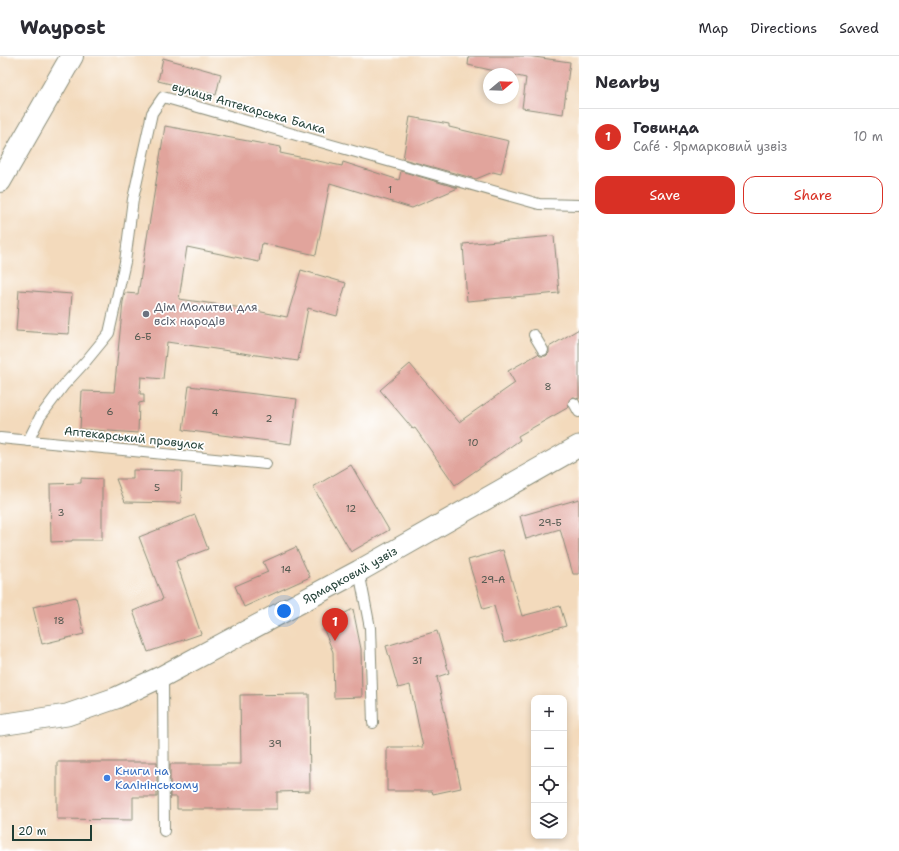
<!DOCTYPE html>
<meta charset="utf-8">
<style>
:root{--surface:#fff;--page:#f2f2f3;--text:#2b2b33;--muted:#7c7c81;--line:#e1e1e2;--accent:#d93025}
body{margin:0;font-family:"Shantell Sans",sans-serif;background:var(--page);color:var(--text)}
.controls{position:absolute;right:12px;bottom:12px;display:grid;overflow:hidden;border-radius:8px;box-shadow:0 2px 6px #0003}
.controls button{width:36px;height:36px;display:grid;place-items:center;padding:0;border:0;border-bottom:1px solid var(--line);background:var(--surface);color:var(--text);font:20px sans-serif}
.compass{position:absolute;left:483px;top:12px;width:36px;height:36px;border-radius:50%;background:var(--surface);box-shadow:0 2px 6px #0003;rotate:71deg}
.scale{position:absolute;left:12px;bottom:10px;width:80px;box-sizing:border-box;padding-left:4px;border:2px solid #1f3d34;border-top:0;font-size:11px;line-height:14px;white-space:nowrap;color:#1f3d34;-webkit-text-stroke:3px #fff;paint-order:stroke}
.you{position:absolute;left:284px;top:555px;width:14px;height:14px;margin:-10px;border:3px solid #fff;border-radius:50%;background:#1a73e8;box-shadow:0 0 0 6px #1a73e833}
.badge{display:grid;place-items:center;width:26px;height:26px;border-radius:50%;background:var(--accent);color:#fff;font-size:13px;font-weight:700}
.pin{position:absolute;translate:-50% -33px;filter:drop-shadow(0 1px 2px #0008)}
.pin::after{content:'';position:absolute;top:21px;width:14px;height:12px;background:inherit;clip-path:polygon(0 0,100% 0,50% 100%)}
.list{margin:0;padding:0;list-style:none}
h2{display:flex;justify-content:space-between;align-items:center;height:52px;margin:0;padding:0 16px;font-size:17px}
h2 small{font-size:13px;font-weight:400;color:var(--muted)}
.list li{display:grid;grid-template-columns:26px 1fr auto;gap:12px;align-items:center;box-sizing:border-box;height:56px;padding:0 16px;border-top:1px solid var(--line)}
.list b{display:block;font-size:15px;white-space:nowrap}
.list p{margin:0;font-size:13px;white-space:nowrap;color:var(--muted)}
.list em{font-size:13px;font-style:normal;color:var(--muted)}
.actions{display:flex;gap:8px;padding:12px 16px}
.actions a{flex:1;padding:9px 0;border:1px solid var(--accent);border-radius:12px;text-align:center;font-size:14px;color:var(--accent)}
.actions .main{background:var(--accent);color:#fff}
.icon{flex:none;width:22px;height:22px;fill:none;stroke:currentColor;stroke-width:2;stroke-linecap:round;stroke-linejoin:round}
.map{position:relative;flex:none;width:579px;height:795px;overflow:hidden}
header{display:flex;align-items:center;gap:24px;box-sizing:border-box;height:56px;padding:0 20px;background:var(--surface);border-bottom:1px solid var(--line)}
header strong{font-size:19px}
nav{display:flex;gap:22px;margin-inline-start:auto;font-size:14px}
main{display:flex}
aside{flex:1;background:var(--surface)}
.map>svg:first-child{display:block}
.building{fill:#e1a49c}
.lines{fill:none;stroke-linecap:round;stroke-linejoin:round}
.service-casing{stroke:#898c78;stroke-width:12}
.minor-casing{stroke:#898c78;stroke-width:23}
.primary-casing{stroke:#898c78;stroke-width:24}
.service{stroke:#fff;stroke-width:10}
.minor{stroke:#fff;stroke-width:21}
.primary{stroke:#fff;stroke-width:22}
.worship-dot{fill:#6b7280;stroke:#fff;stroke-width:1.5}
.shop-dot{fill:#3f7fe0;stroke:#fff;stroke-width:1.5}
.labels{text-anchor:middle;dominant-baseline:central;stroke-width:3.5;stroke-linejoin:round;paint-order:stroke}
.number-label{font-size:10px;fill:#50574e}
.street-label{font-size:12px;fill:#1f3d34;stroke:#fff}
.worship-label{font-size:12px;fill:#5b616d;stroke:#fff;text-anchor:start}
.shop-label{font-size:12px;fill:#366cbe;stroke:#fff;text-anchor:start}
</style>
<header>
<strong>Waypost</strong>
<nav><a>Map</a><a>Directions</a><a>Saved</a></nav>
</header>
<main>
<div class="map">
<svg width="579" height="795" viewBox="0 0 579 795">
<rect width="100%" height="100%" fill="#fff"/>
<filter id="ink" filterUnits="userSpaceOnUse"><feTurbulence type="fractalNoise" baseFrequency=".025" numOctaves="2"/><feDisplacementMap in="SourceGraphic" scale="8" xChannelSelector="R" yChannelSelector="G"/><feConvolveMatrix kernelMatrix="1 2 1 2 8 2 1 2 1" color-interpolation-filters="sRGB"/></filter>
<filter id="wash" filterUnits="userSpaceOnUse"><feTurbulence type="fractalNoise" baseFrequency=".012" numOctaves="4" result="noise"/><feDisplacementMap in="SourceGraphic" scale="16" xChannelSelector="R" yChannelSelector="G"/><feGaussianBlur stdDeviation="0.9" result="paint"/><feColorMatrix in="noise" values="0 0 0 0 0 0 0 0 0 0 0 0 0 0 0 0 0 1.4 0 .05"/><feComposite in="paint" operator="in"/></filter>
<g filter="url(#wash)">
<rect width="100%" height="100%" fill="#f3dabc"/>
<g id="blocks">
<g class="building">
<polygon points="469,0 527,0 570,6 563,58 522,52 526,22 468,9"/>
<polygon points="163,2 221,18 216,39 158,25"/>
<polygon points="410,61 449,68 449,71 509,85 501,118 493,116 476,123 403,103"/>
<polygon points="165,70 281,91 280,97 342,110 343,106 399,124 401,115 458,132 412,152 330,127 316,199 262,187 259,206 187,191 179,243 236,251 287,261 301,214 346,227 337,260 308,252 298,305 167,286 163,323 141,321 140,338 144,338 144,346 139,347 138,377 80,373 82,335 114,336 123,246 125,237 138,238"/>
<polygon points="554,180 559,237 467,245 463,188"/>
<polygon points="19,234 72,238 69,278 16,275"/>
<polygon points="579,273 579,343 574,341 571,342 568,347 569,351 518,380 520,384 455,429 415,372 413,373 380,334 410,308 459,366 515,327 508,315 538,298 540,300 546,300 549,297 549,291"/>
<polygon points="189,330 297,343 291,388 183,374"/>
<polygon points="351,409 389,474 351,496 313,431"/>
<polygon points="133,414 182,415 181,447 125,446 116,423 133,423"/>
<polygon points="81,422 102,423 102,484 72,484 72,485 51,486 50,428 81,427"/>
<polygon points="579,443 579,518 573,518 560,473 526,483 520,460"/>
<polygon points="195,459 208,493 176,505 201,578 148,596 133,555 163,543 139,481"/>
<polygon points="296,491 310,521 244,551 235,530 268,516 263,506"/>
<polygon points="503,494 522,560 560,550 566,570 504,587 494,550 483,553 468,504"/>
<polygon points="76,541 84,578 42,588 33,551"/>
<polygon points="353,553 361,593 362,641 334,642 333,596 322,569"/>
<polygon points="437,575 449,617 437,621 461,732 433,738 432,735 387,735 387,691 423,691 410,629 398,632 386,590"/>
<polygon points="309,638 310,735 277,736 277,753 177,753 177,741 170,741 170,708 241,708 240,639"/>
<polygon points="57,706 157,706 157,741 133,741 133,764 57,763"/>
</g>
</g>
</g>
<g filter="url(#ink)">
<use href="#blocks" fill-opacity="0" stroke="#898c78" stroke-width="1"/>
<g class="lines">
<g class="service-casing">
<g id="service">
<polyline points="534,279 543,294"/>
<polyline points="574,347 579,356"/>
<polyline points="0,382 266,408"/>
<polyline points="28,385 40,361 64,329 86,305 109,277 125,206 133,143 152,57 163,41 539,148 579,149"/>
<polyline points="359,515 370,572 373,667"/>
<polyline points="163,620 164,775"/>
</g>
</g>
<g class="minor-casing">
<g id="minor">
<path id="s1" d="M0,669L67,659L116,642L163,620L359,515L579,390"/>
</g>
</g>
<g class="primary-casing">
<polyline id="primary" points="0,125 72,0"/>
</g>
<use href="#service" class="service"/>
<use href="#minor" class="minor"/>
<use href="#primary" class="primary"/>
</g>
</g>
<circle class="worship-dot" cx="146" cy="258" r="4"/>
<circle class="shop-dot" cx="107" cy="722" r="4"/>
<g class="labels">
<g class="number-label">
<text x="390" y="133">1</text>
<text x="143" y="280">6-Б</text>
<text x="548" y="330">8</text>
<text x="110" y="355">6</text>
<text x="215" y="356">4</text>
<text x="269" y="362">2</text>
<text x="473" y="386">10</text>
<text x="157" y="431">5</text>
<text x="351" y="452">12</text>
<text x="61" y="456">3</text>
<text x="550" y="466">29-Б</text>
<text x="286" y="513">14</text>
<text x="493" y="523">29-А</text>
<text x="59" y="564">18</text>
<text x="417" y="604">31</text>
<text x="275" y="687">39</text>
</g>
<g class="street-label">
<text transform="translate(249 52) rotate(16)">вулиця Аптекарська Балка</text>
<text transform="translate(134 382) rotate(6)">Аптекарський провулок</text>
<text stroke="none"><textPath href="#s1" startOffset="384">Ярмарковий узвіз</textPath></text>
</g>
<g class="worship-label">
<text x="154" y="251">Дім Молитви для<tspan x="154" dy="14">всіх народів</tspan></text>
</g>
<g class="shop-label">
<text x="115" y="715">Книги на<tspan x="115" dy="14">Калінінському</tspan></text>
</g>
</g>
</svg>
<div class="controls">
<button>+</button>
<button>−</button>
<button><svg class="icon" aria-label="locate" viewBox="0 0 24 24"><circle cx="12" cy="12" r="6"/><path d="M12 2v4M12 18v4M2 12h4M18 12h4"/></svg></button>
<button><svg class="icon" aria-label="layers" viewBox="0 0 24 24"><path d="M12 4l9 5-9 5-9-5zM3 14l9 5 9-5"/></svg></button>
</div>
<svg class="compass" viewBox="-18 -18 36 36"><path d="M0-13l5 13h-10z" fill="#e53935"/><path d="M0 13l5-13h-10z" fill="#7c7c81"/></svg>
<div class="scale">20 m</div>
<div class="you"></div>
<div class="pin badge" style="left:335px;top:585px">1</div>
</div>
<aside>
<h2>Nearby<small></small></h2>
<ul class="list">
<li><span class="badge">1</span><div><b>Говинда</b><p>Café · Ярмарковий узвіз</p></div><em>10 m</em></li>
</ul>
<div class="actions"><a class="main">Save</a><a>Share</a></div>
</aside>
</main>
